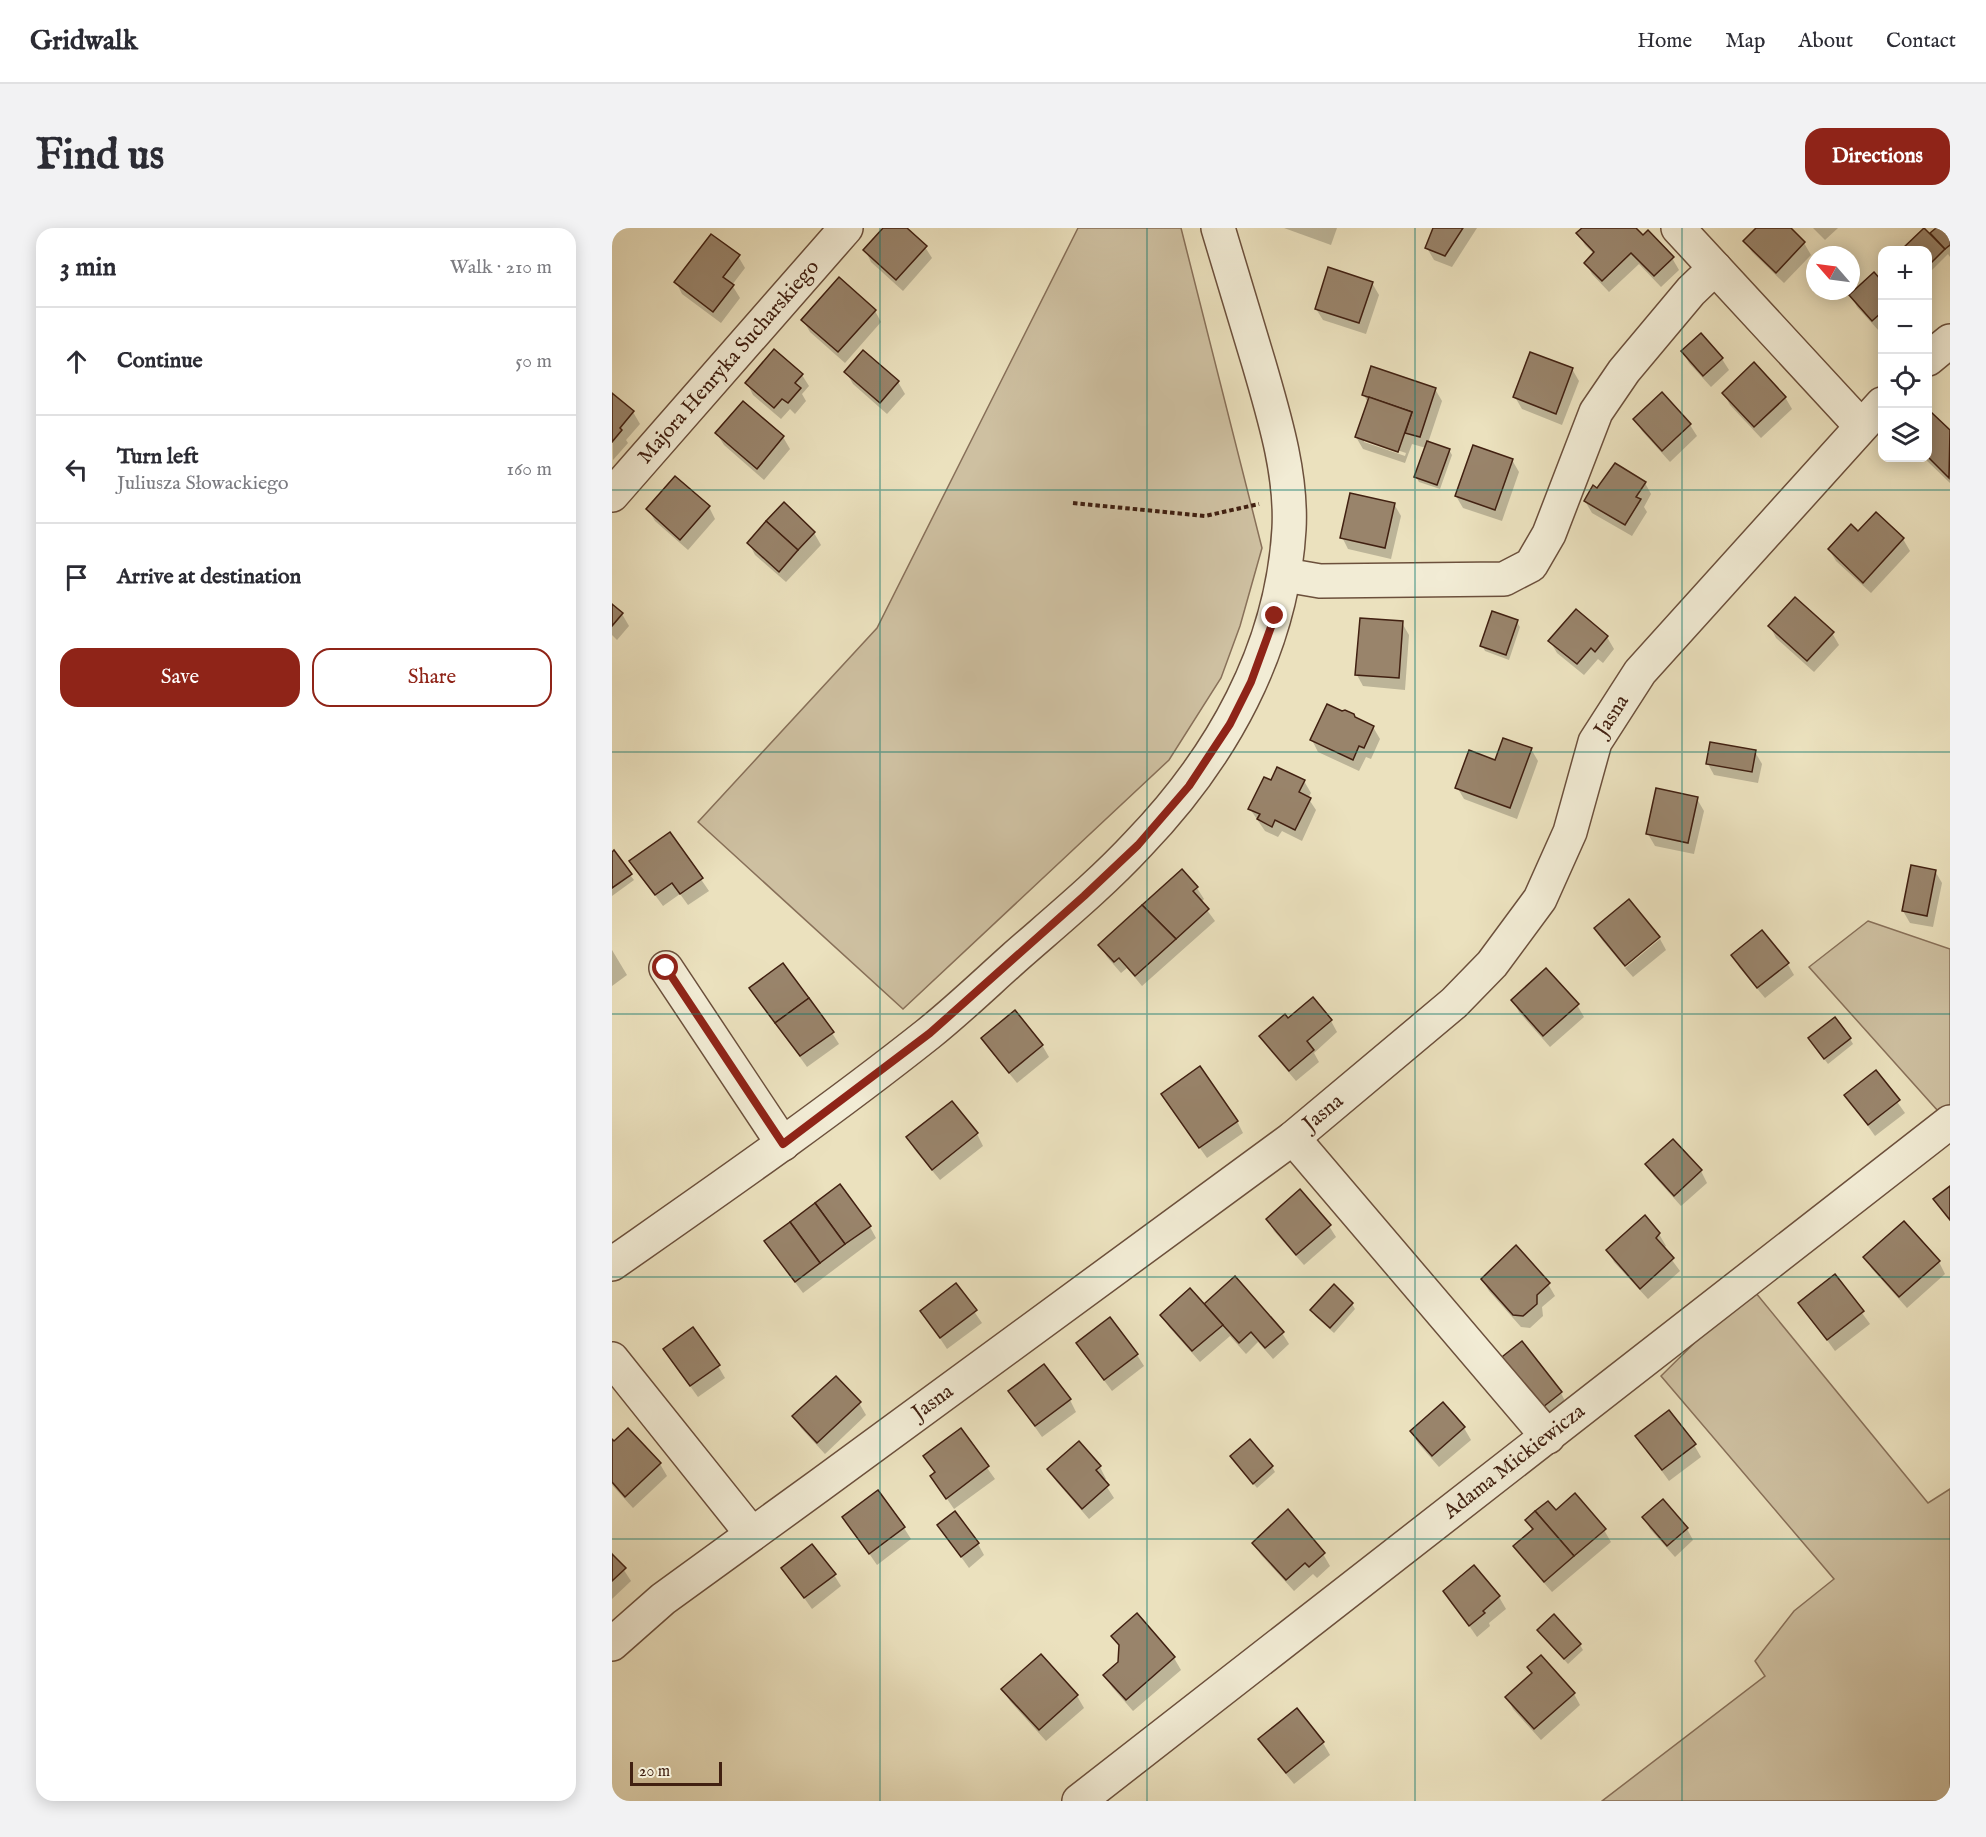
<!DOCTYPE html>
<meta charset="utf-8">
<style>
:root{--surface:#fff;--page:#f2f2f3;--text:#2b2b33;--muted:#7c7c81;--line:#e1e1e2;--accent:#8f2418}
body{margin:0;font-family:"IM FELL English",serif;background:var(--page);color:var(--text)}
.controls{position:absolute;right:18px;top:18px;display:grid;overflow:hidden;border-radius:12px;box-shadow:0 3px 15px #0003}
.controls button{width:54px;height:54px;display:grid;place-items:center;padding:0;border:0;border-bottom:2px solid var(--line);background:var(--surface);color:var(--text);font:30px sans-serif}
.compass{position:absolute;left:1194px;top:18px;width:54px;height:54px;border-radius:50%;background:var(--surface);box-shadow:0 3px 15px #0003;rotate:298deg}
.scale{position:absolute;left:18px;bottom:15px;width:92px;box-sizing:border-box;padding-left:6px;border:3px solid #412011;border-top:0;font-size:16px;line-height:21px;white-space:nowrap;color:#412011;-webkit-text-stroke:4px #f2ecd5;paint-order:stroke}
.stop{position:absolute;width:18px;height:18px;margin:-14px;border:4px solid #8f2418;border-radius:50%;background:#fff}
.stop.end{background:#8f2418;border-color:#fff;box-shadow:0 2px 6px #0008}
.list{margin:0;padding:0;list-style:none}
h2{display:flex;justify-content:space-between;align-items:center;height:78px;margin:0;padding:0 24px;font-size:26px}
h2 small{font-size:20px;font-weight:400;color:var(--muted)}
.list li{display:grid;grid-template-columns:39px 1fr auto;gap:18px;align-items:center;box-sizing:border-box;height:108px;padding:0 24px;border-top:2px solid var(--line)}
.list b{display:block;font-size:22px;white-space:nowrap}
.list p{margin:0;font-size:20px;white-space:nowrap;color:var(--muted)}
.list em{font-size:20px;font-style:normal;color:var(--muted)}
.actions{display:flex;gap:12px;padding:18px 24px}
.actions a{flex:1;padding:14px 0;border:2px solid var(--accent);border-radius:18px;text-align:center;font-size:21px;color:var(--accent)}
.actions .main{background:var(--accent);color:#fff}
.icon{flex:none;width:33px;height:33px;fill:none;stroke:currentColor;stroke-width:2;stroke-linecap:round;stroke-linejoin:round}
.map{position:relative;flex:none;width:1338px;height:1573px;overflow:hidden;border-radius:18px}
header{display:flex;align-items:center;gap:36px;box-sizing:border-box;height:84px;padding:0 30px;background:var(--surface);border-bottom:2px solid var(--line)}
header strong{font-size:28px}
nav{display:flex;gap:33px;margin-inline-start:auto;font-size:21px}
.intro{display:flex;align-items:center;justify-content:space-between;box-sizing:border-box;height:144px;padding:0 36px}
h1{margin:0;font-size:42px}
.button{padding:15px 27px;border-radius:18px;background:var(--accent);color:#fff;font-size:21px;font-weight:700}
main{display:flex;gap:36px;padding:0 36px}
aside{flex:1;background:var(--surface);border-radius:18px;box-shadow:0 3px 15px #0003}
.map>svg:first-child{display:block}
.green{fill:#cec0a1;stroke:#887059;stroke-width:1.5}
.shadow{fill:#0003;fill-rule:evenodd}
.building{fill:#99846b;stroke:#412011;stroke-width:1.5}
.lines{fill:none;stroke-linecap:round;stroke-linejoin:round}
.minor-casing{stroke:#6c503c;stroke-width:36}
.path{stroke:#412011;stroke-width:4;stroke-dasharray:4.5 3;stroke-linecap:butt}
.minor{stroke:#f2ecd5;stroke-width:33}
.route{stroke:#8f2418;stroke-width:8}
.grid{fill:none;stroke:#0f766e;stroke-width:1.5;stroke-opacity:0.55}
.labels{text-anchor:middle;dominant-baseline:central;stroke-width:4.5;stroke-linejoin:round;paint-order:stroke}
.street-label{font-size:21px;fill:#412011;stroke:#f2ecd5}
</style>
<header>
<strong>Gridwalk</strong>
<nav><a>Home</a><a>Map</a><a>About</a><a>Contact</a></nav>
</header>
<div class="intro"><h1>Find us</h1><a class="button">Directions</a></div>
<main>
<aside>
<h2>3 min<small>Walk · 210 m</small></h2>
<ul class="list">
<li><svg class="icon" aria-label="ahead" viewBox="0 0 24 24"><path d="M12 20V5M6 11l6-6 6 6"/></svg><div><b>Continue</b></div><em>50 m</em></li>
<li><svg class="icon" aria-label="left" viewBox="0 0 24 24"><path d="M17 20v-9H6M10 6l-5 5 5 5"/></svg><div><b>Turn left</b><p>Juliusza Słowackiego</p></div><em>160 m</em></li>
<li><svg class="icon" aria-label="arrive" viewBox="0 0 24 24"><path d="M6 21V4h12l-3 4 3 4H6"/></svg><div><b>Arrive at destination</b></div></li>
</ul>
<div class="actions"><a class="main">Save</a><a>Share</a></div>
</aside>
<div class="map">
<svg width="1338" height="1573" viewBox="0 0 1338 1573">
<rect width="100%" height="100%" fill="#ebe1be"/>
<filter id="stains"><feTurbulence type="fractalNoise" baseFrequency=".00333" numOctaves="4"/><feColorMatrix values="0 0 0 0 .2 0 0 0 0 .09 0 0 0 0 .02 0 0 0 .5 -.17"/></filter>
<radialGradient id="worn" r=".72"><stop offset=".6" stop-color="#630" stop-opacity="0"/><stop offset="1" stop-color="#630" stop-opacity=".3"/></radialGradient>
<g class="green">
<polygon points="466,0 569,0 650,320 628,398 609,450 557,532 291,781 86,594 265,400"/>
<polygon points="1256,693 1338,721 1338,889 1335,893 1197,739"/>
<polygon points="1139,1059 1316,1275 1338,1261 1338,1573 990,1573 1153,1448 1143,1433 1182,1383 1222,1351 1049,1148"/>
</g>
<g class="shadow">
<polygon points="273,0 293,0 313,19 320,30 291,63 259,34 253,22"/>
<polygon points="672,0 725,0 719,17"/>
<polygon points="823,0 865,0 840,39 822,32 815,20"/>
<polygon points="972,0 1022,0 1060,30 1067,42 1049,59 1027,36 997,64 980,46 974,35 982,26 973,17 966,5"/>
<polygon points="1146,0 1176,0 1192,15 1199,27 1172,55 1140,24 1133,13"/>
<polygon points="1201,0 1226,0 1213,12"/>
<polygon points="1326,0 1338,0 1338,29 1336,26 1316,46 1316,22 1291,22 1313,2 1318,7"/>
<polygon points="126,28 133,40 120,57 128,70 109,95 70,66 64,54"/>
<polygon points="1262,46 1270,55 1270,101 1268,104 1245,79 1239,67"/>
<polygon points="760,55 767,67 754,106 711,92 704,81"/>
<polygon points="263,83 269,94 233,135 198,104 191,92"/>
<polygon points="1071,123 1110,131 1117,142 1099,159 1077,135"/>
<polygon points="960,141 967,153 950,197 910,181 903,169"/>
<polygon points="234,144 286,154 293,166 275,186 241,156"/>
<polygon points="190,147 197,158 190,166 194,173 183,186 178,181 169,191 141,167 135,155"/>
<path d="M823,161L830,173L816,215L837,222L840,227L828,261L807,254L804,249L814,220L800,216L793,235L751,221L744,209L756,175L752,167ZM752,211L794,225L793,228L752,214Z"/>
<polygon points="1112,165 1173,169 1180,181 1149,210 1118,177"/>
<polygon points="1050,166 1078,197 1085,208 1058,234 1030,203 1023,191"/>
<polygon points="0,167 21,184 28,196 14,212 16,215 1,232"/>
<polygon points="131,175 171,209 178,221 152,252 112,217 105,206"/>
<polygon points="1320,186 1338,205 1338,255 1312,230 1316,230 1316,190"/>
<polygon points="900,232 907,244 890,293 851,280 844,268"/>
<polygon points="1033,255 1039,266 1032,279 1035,284 1020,308 980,285 973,273 986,262"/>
<polygon points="782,276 789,288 779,331 736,321 730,309"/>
<polygon points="97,279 103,291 76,322 43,293 36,281"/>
<polygon points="1264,286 1291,311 1298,323 1259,365 1224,333 1217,321 1246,305"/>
<polygon points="202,305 209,317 174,354 143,327 137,315"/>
<polygon points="0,378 10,386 17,398 5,412 0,407"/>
<polygon points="964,383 995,409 1002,421 991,435 986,431 972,447 945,425 938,413"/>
<polygon points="904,393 908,399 897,432 873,423 870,417"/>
<polygon points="790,395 797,407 793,462 751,458 745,447"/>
<polygon points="1158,398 1220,405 1227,417 1202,444 1164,410"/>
<polygon points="743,491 761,499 768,511 759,531 754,529 747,543 706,524 700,512"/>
<polygon points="919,521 926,533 905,591 852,571 845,559 884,534"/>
<polygon points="1143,524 1150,536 1146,555 1102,547 1096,536"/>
<polygon points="692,553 699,565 696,570 704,582 690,613 670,603 666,609 653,603 638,581 660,554"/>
<polygon points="1085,571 1092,583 1082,626 1043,618 1036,606"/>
<polygon points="58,606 97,663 76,677 68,666 51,678 19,634"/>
<polygon points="0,625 22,652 0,668"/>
<polygon points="1323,643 1330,655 1321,699 1298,695 1291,683"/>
<polygon points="585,660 592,671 589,674 603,693 530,758 515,740 509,745 495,729 488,717"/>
<polygon points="983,700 1046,709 1011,737 990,712"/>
<polygon points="1048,711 1054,722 1021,749 1013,740"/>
<polygon points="0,722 15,747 0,758"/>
<polygon points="1121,727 1175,735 1182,747 1153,770 1127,739"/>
<polygon points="139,761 220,805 227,816 195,839"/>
<polygon points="901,772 965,777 972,789 938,819 907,784"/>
<polygon points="676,792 719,793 725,804 702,825 707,834 684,853 656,820 649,808"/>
<polygon points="371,810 430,817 437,829 405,855 378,822"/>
<polygon points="1238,811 1241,816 1216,836 1201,816"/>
<polygon points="1264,844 1293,885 1263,908 1234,867"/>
<polygon points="558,878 625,893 631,905 595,930"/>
<polygon points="365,906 371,918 328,952 302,921 296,909"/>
<polygon points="1035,937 1089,943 1095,955 1069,978 1042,948"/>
<polygon points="656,991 717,998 724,1009 692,1037 662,1003"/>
<polygon points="258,999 264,1010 191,1065 161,1025"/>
<polygon points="1047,1006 1054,1018 1051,1020 1068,1043 1036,1071 1002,1034 996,1023"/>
<polygon points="1253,1029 1327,1034 1333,1046 1295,1080 1260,1041"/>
<polygon points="1223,1048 1258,1096 1223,1123 1188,1075"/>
<polygon points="870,1051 936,1056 943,1068 930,1079 931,1088 918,1100 909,1099 877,1063"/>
<polygon points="344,1057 370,1095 335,1121 310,1083"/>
<polygon points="740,1076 743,1081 722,1105 703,1088 700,1082"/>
<polygon points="592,1078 670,1105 677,1116 661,1131 646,1114 634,1126 618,1108 588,1134 557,1099 550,1087"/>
<polygon points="910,1115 949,1165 955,1177 934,1194"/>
<polygon points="473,1127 525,1127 532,1138 500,1163"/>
<polygon points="60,1133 106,1138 113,1150 86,1169"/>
<polygon points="398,1164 458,1172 464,1184 430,1209"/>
<polygon points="247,1175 254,1187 213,1226 189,1200 182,1189"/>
<polygon points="852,1200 859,1212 827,1239 806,1215 799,1203"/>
<polygon points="16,1202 48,1236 55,1248 21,1280 0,1257 0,1214 1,1215"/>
<polygon points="348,1202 383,1251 342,1281 320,1249 323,1245 313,1228"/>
<polygon points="1025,1209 1082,1217 1089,1229 1057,1253"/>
<polygon points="467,1215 488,1239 494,1251 491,1253 502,1270 477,1291 444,1253 437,1241"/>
<polygon points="619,1228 660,1239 663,1244 645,1260"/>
<polygon points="232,1289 292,1300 299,1311 265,1337"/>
<polygon points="1032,1289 1075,1301 1081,1312 1063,1329 1038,1301"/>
<polygon points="915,1293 992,1302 999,1314 940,1364 910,1330 903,1318 921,1303"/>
<polygon points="326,1297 366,1316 372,1327 357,1340"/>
<polygon points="642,1315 711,1326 718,1338 705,1350 701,1346 682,1363 649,1327"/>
<polygon points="0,1324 19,1353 0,1371"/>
<polygon points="861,1339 887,1369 894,1381 877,1395 878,1398 865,1409 833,1363"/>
<polygon points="171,1340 222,1347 229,1358 200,1381"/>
<polygon points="525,1388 562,1430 569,1442 521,1483 500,1459 493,1447 508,1434 509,1421 501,1409"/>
<polygon points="926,1402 968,1417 971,1422 956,1436"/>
<polygon points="429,1428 465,1468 472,1480 434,1513 398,1473 391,1462"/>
<polygon points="962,1466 968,1477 929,1512 901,1481 895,1469"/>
<polygon points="648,1511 711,1515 718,1527 682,1556 655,1523"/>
</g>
<g class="building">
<polygon points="271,0 295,0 315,18 284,52 251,22"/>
<polygon points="821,0 851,0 833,28 813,20"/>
<polygon points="970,0 1024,0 1031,7 1036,2 1062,29 1042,48 1019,25 990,53 972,35 982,24 964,5"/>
<polygon points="1144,0 1179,0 1193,14 1164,45 1131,13"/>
<polygon points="1312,0 1333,21 1316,38 1316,22 1289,22"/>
<polygon points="1324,0 1338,0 1338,17 1333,21 1318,5"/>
<polygon points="99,6 128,27 111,49 122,57 101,84 62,54"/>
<polygon points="716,39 761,54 747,95 703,81"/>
<polygon points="1262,44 1270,53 1270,84 1260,93 1237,67"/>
<polygon points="227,49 264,82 226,124 189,92"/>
<polygon points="1089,105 1111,130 1091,148 1069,123"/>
<polygon points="162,121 191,146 183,155 189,160 176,175 170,171 162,180 133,155"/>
<polygon points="251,122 287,153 268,175 232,144"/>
<polygon points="918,124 961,140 944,186 901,169"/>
<polygon points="1142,134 1174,169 1142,199 1110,165"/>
<polygon points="759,138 824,160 808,209 793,205 800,184 750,167"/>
<polygon points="1050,164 1079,196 1050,223 1021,191"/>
<polygon points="0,165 22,183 8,200 10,202 0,214"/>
<polygon points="757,169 800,184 786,224 743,209"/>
<polygon points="131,173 172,208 145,241 103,205"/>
<polygon points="1319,184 1338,202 1337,250 1316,229 1316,188"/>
<polygon points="815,213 838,221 825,257 802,249"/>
<polygon points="861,217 901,231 883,282 843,268"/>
<polygon points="1003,235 1034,254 1024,269 1029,271 1013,297 972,273 981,257 985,260"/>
<polygon points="63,248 98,278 68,312 34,281"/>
<polygon points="738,265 783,275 773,320 728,310"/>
<polygon points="172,274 203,304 186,322 154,293"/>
<polygon points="1264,284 1292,310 1251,355 1216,321 1239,296 1246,303"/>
<polygon points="154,293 186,322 167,344 135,315"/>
<polygon points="1183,369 1222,404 1195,433 1156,398"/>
<polygon points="0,376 11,385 0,398"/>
<polygon points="964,381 996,408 983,424 979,420 965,436 936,413"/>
<polygon points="880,383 906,392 894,427 868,418"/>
<polygon points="748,390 791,393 787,450 743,447"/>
<polygon points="715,476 730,483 733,482 742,486 743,489 762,498 752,520 747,518 741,532 698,512"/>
<polygon points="891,510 920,520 898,580 843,560 857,522 883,532"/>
<polygon points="1098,514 1144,522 1140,544 1094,536"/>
<polygon points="665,539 693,552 687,564 699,570 683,602 663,592 660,599 645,591 648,586 636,581 652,549 659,552"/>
<polygon points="1044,560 1086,569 1076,615 1034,606"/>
<polygon points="58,604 91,650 68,666 60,655 43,667 17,633"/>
<polygon points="2,622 20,646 0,660 0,624"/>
<polygon points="1299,637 1324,642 1315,688 1290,683"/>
<polygon points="570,641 586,659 581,663 597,681 564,711 530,677"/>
<polygon points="1017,671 1048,709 1013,738 982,700"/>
<polygon points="530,677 564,711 523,748 507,730 502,734 486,717"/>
<polygon points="1150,702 1177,735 1145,760 1119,727"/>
<polygon points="171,735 197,770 163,795 137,760"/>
<polygon points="934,740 967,776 931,808 899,772"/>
<polygon points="701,769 720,792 695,813 702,822 677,843 647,808 673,786 676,790"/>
<polygon points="197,770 222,804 188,828 163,795"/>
<polygon points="403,782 431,817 397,845 369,810"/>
<polygon points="1223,789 1239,810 1212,831 1196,810"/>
<polygon points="588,838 626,893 587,920 549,866"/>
<polygon points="1264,842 1288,872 1256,897 1232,867"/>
<polygon points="340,873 366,905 320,942 294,909"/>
<polygon points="1061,911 1090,942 1062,968 1033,936"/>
<polygon points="228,956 259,998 233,1016 203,975"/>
<polygon points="1338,958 1338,992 1321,971"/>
<polygon points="688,961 719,997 684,1027 654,991"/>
<polygon points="203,975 233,1016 208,1035 178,994"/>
<polygon points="1033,987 1048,1005 1044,1010 1062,1030 1028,1061 994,1022"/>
<polygon points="1292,993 1328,1033 1287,1069 1251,1029"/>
<polygon points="178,994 208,1035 183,1054 152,1013"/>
<polygon points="904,1017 938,1055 925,1067 925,1076 911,1088 901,1087 869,1051"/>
<polygon points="1223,1046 1252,1083 1215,1112 1186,1075"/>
<polygon points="623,1048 672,1104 653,1120 639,1104 627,1115 592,1076"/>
<polygon points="344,1055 365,1082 328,1110 308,1083"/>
<polygon points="722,1056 741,1075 718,1100 698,1082"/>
<polygon points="578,1060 611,1097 580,1123 548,1087"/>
<polygon points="498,1089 526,1126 492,1152 464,1115"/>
<polygon points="81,1099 108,1137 78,1158 51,1121"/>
<polygon points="910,1113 950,1164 926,1183 886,1132"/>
<polygon points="432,1136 459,1171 423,1198 396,1163"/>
<polygon points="224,1148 249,1174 205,1215 180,1188"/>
<polygon points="831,1174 853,1199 820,1228 798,1203"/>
<polygon points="1057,1182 1084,1216 1050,1242 1023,1208"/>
<polygon points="16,1200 49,1235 13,1269 0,1254 0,1211 2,1213"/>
<polygon points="349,1200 377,1238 334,1271 318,1248 323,1244 311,1228"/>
<polygon points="638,1211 661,1238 641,1256 618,1228"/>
<polygon points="467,1213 489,1238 484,1242 497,1257 470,1281 435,1241"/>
<polygon points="266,1262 293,1299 257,1326 230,1289"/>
<polygon points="963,1265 994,1301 962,1328 923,1283 936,1273 944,1282"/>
<polygon points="1051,1271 1076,1300 1055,1318 1030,1289"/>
<polygon points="676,1281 713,1325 697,1339 693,1335 674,1352 640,1315"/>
<polygon points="343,1283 367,1315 349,1329 325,1297"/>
<polygon points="923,1283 962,1328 932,1354 901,1318 921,1301 913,1292"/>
<polygon points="200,1316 224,1346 192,1370 169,1340"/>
<polygon points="0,1326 14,1340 0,1353"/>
<polygon points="862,1337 888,1368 871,1383 873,1385 857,1398 831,1363"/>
<polygon points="525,1385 563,1429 514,1472 491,1447 506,1434 507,1417 499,1408"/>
<polygon points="942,1386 969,1416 952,1431 925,1402"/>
<polygon points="429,1426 466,1467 427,1502 389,1461"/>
<polygon points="929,1427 963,1465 922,1501 893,1469 920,1445 915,1439"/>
<polygon points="685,1480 712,1514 674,1545 646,1511"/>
</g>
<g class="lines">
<g class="minor-casing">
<g id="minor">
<polyline points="1066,0 1103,40"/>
<polyline points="1316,131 1338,113"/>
<path id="s1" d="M0,267L234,0"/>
<polyline points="673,347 708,353 892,351 919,337 937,306 984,184 1012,143 1079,63 1103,40 1249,198"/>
<polyline points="54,740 171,916"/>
<polyline points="681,910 936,1209"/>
<path d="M0,1036C107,961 214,887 316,806C346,782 374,755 402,730C444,693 488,657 526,616C609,530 670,422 677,301C680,246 662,188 647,136C633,91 620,45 606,0"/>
<polyline points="0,1131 140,1306"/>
<path id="s2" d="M0,1416L51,1371L208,1257L681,910L842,775L880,736L928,671L958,604L983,514L1028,444L1270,176"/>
<path id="s3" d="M467,1573L1338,894"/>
</g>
</g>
<polyline class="path" points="461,275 593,288 647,276"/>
<use href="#minor" class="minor"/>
</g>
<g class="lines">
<polyline class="route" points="54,740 171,916 318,805 472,668 526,617 577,558 618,496 639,454 663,388"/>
</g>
<path class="grid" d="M268,0V1573M535,0V1573M803,0V1573M1070,0V1573M0,262H1338M0,524H1338M0,786H1338M0,1049H1338M0,1311H1338"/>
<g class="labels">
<g class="street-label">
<text stroke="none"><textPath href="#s1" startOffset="177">Majora Henryka Sucharskiego</textPath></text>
<text stroke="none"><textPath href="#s2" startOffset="1392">Jasna</textPath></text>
<text stroke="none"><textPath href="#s2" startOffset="888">Jasna</textPath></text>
<text stroke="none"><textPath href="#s2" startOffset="402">Jasna</textPath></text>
<text stroke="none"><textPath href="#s3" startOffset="552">Adama Mickiewicza</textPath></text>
</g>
</g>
<rect width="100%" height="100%" filter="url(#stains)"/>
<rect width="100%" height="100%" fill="url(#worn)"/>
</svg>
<div class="controls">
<button>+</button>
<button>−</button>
<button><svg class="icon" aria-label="locate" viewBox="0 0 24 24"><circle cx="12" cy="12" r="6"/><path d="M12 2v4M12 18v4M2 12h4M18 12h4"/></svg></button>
<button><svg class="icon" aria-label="layers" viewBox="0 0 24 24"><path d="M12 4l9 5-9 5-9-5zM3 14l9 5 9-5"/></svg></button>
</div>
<svg class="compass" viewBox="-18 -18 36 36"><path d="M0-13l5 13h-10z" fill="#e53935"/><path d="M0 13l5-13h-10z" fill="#7c7c81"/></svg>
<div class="scale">20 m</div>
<div class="stop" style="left:54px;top:740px"></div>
<div class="stop end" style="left:663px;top:388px"></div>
</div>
</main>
